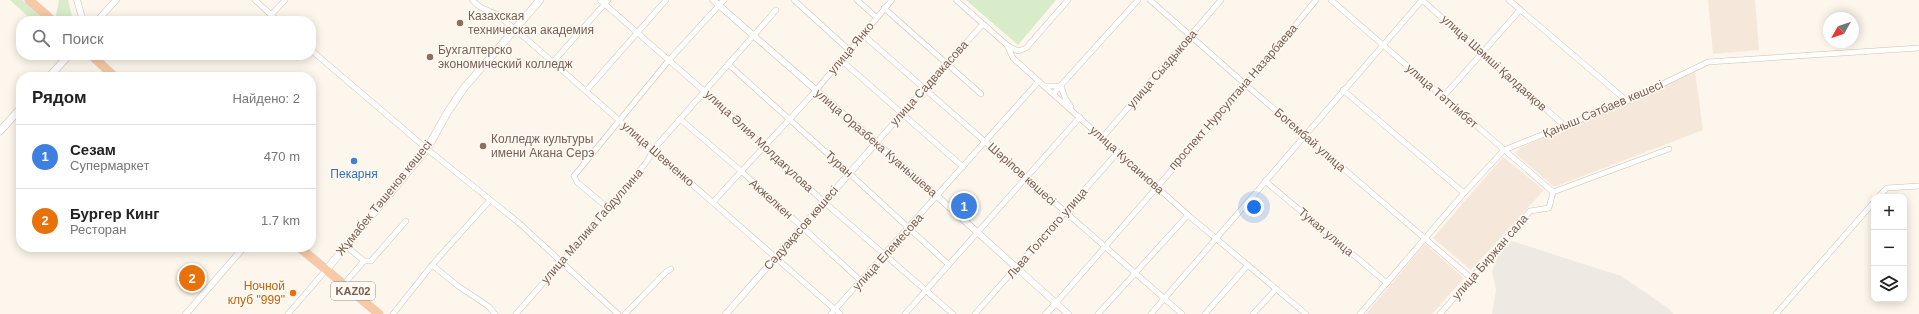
<!DOCTYPE html>
<html lang="ru">
<meta charset="utf-8">
<style>
:root{--surface:#fff;--page:#f2f2f2;--text:#222;--muted:#767676;--line:#e0e0e0;--accent:#e76f51}
body{margin:0;font-family:Arial,sans-serif;background:var(--page);color:var(--text)}
.controls{position:absolute;right:12px;bottom:12px;display:grid;overflow:hidden;border-radius:8px;box-shadow:0 2px 10px #0003}
.controls button{width:36px;height:36px;display:grid;place-items:center;padding:0;border:0;border-bottom:1px solid var(--line);background:var(--surface);color:var(--text);font:20px sans-serif}
.compass{position:absolute;left:1823px;top:12px;width:36px;height:36px;border-radius:50%;background:var(--surface);box-shadow:0 2px 10px #0003;rotate:230deg}
.you{position:absolute;left:1254px;top:207px;width:14px;height:14px;margin:-10px;border:3px solid #fff;border-radius:50%;background:#1a73e8;box-shadow:0 0 0 6px #1a73e833}
.badge{display:grid;place-items:center;width:26px;height:26px;border-radius:50%;background:var(--accent);color:#fff;font-size:13px;font-weight:700}
.pin{position:absolute;translate:-50% -50%;border:2px solid #fff;box-shadow:0 1px 4px #0006}
.list{margin:0;padding:0;list-style:none}
h2{display:flex;justify-content:space-between;align-items:center;height:52px;margin:0;padding:0 16px;font-size:17px}
h2 small{font-size:13px;font-weight:400;color:var(--muted)}
.list li{display:grid;grid-template-columns:26px 1fr auto;gap:12px;align-items:center;box-sizing:border-box;height:64px;padding:0 16px;border-top:1px solid var(--line)}
.list b{display:block;font-size:15px;white-space:nowrap}
.list p{margin:0;font-size:13px;white-space:nowrap;color:var(--muted)}
.list em{font-size:13px;font-style:normal;color:var(--muted)}
.icon{flex:none;width:22px;height:22px;fill:none;stroke:currentColor;stroke-width:2;stroke-linecap:round;stroke-linejoin:round}
.map{position:relative;flex:none;width:1919px;height:314px;overflow:hidden}
.search{position:absolute;background:var(--surface);box-shadow:0 2px 10px #0003;left:16px;top:16px;width:300px;height:44px;display:flex;align-items:center;gap:10px;box-sizing:border-box;padding:0 14px;border-radius:16px;color:var(--muted);font-size:15px}
.panel{position:absolute;background:var(--surface);box-shadow:0 2px 10px #0003;left:16px;top:72px;width:300px;height:180px;border-radius:16px}
.map>svg:first-child{display:block}
.residential{fill:#f5e8da}
.industrial{fill:#efe9e4}
.green{fill:#d8ecc9}
.lines{fill:none;stroke-linecap:round;stroke-linejoin:round}
.minor-casing{stroke:#d1beb0;stroke-width:6}
.tertiary-casing{stroke:#d1beb0;stroke-width:7}
.secondary-casing{stroke:#d6c0b0;stroke-width:8}
.trunk-casing{stroke:#dad1cd;stroke-width:9}
.minor{stroke:#fff;stroke-width:5}
.tertiary{stroke:#fff;stroke-width:6}
.secondary{stroke:#fff;stroke-width:7}
.trunk{stroke:#f9c8a4;stroke-width:8}
.education-dot{fill:#8d6e63;stroke:#fffaf3;stroke-width:1.5}
.shop-dot{fill:#3f7fe0;stroke:#fffaf3;stroke-width:1.5}
.food-dot{fill:#e8710a;stroke:#fffaf3;stroke-width:1.5}
.labels{text-anchor:middle;dominant-baseline:central;stroke-width:3;stroke-linejoin:round;paint-order:stroke}
.shield{fill:#fffaf3;stroke:#a28b7f;stroke-width:1}
.shield-label{font-size:11px;font-weight:bold;fill:#7a5c4d}
.education-label{font-size:12px;fill:#785e54;stroke:#fffaf3;text-anchor:start}
.street-label{font-size:12px;fill:#7a5c4d;stroke:#fffaf3}
.shop-label{font-size:12px;fill:#366cbe;stroke:#fffaf3}
.food-label{font-size:12px;fill:#c56008;stroke:#fffaf3;text-anchor:end}
</style>
<div class="map">
<svg width="1919" height="314" viewBox="0 0 1919 314">
<rect width="100%" height="100%" fill="#fdf6ec"/>
<g class="residential">
<polygon points="1708,0 1755,0 1759,50 1713,54"/>
<polygon points="1695,72 1703,130 1554,187 1515,153 1520,148 1547,136"/>
<polygon points="1503,157 1544,190 1471,270 1433,238"/>
<polygon points="1425,244 1464,278 1432,314 1366,314"/>
</g>
<polygon class="industrial" points="1512,241 1621,276 1668,308 1674,314 1492,314 1496,290 1492,271 1499,253"/>
<g class="green">
<polygon points="10,0 22,0 46,21 33,21"/>
<polygon points="59,0 68,0 73,21 61,21 56,16"/>
<polygon points="966,0 1056,0 1018,45"/>
</g>
<g class="lines">
<g class="minor-casing">
<g id="minor">
<polyline points="255,0 278,21"/>
<polyline points="472,0 480,7 496,14 515,29 840,314"/>
<polyline points="600,0 704,91 824,202 953,314"/>
<polyline points="794,0 849,50"/>
<polyline points="857,0 876,17"/>
<polyline points="956,0 1007,45 1013,58 1044,86 1188,215 1306,314"/>
<polyline points="1150,0 1246,85 1471,278"/>
<polyline points="1331,0 1553,192"/>
<polyline points="1422,0 1565,126"/>
<polyline points="1509,0 1627,101"/>
<polyline points="884,8 981,94"/>
<polyline points="271,15 285,0"/>
<polyline points="862,34 1182,314"/>
<polyline points="1008,46 1018,51 1026,48 1068,0"/>
<polyline points="311,50 427,149 519,223 618,314"/>
<polyline points="841,60 963,167"/>
<polyline points="553,62 608,0"/>
<polyline points="728,64 849,173 949,265"/>
<polyline points="1044,86 1061,86 1065,98 1071,107"/>
<polyline points="1343,90 1464,193"/>
<polyline points="586,91 666,0"/>
<polyline points="1053,94 1138,0"/>
<polyline points="1443,97 1520,10"/>
<polyline points="680,119 741,171 861,281"/>
<polyline points="1102,138 1221,0"/>
<polyline points="876,143 983,24"/>
<polyline points="1265,181 1387,283"/>
<polyline points="1878,197 1887,188 1919,186"/>
<polyline points="713,202 812,95 892,0"/>
<polyline points="609,209 577,182 574,176 669,60 724,0"/>
<polyline points="346,246 364,261 371,261 406,221"/>
<polyline points="432,265 458,286 488,306 495,314"/>
<polyline points="344,284 364,261"/>
<polyline points="1056,303 1246,85 1316,0"/>
<polyline points="288,314 326,270"/>
<polyline points="393,314 432,265 490,200"/>
<polyline points="516,314 616,200 648,160 653,150 776,10"/>
<polyline points="625,314 666,272 671,269"/>
<polyline points="831,314 1039,81"/>
<polyline points="905,314 1080,117"/>
<polyline points="975,314 1118,152"/>
<polyline points="1098,314 1188,215"/>
<polyline points="1151,314 1422,0"/>
<polyline points="1205,314 1248,265"/>
<polyline points="1253,314 1276,289"/>
<polyline points="1360,314 1464,193 1504,150 1627,101 1708,62 1919,48"/>
<polyline points="1440,314 1530,211 1549,208 1553,192 1669,149"/>
<polyline points="1776,314 1874,202"/>
</g>
</g>
<g class="tertiary-casing">
<g id="tertiary">
<polyline points="77,0 83,21"/>
<polyline points="713,0 937,196 1068,314"/>
<polyline points="97,21 116,0"/>
<polyline points="186,314 244,247"/>
<polyline points="726,314 876,143"/>
<polyline points="1046,314 1056,303"/>
</g>
</g>
<g class="secondary-casing">
<g id="secondary">
<polyline points="49,77 69,55"/>
<polyline points="0,131 21,108"/>
<polyline points="326,270 427,149 447,113 464,88 540,0"/>
</g>
</g>
<g class="trunk-casing">
<g id="trunk">
<polyline points="29,0 53,21"/>
<polyline points="91,55 115,77"/>
<polyline points="299,247 379,314"/>
</g>
</g>
<use href="#minor" class="minor"/>
<use href="#tertiary" class="tertiary"/>
<use href="#secondary" class="secondary"/>
<use href="#trunk" class="trunk"/>
</g>
<g class="education-dot">
<circle cx="460" cy="23" r="4"/>
<circle cx="430" cy="57" r="4"/>
<circle cx="483" cy="146" r="4"/>
</g>
<circle class="shop-dot" cx="354" cy="161" r="4"/>
<circle class="food-dot" cx="293" cy="293" r="4"/>
<g class="labels">
<rect class="shield" x="331" y="282" width="44" height="18" rx="3"/>
<g class="shield-label">
<text x="353" y="291">KАZ02</text>
</g>
<g class="education-label">
<text x="468" y="16">Казахская<tspan x="468" dy="14">техническая академия</tspan></text>
<text x="438" y="50">Бухгалтерско<tspan x="438" dy="14">экономический колледж</tspan></text>
<text x="491" y="139">Колледж культуры<tspan x="491" dy="14">имени Акана Серэ</tspan></text>
</g>
<g class="street-label">
<text transform="translate(851 48) rotate(-50)">улица Янко</text>
<text transform="translate(1494 63) rotate(42)">улица Шәмші Қалдаяқов</text>
<text transform="translate(1162 69) rotate(-49)">улица Сыздыкова</text>
<text transform="translate(929 83) rotate(-48)">улица Садвакасова</text>
<text transform="translate(1442 96) rotate(41)">улица Тәттімбет</text>
<text transform="translate(1233 97) rotate(-49)">проспект Нурсултана Назарбаева</text>
<text transform="translate(1603 109) rotate(-23)">Қаныш Сәтбаев көшесі</text>
<text transform="translate(1310 140) rotate(41)">Богембай улица</text>
<text transform="translate(759 141) rotate(43)">улица Әлия Молдағұлова</text>
<text transform="translate(876 143) rotate(41)">улица Оразбека Куанышева</text>
<text transform="translate(658 154) rotate(41)">улица Шевченко</text>
<text transform="translate(1127 160) rotate(42)">улица Кусаинова</text>
<text transform="translate(839 164) rotate(42)">Туран</text>
<text transform="translate(1022 174) rotate(42)">Шәріпов көшесі</text>
<text transform="translate(384 198) rotate(-51)">Жұмабек Тәшенов көшесі</text>
<text transform="translate(771 199) rotate(42)">Акжелкен</text>
<text transform="translate(592 226) rotate(-49)">улица Малика Габдуллина</text>
<text transform="translate(801 228) rotate(-49)">Сәдуақасов көшесі</text>
<text transform="translate(1326 232) rotate(40)">Тукая улица</text>
<text transform="translate(1047 233) rotate(-49)">Льва Толстого улица</text>
<text transform="translate(888 252) rotate(-48)">улица Елемесова</text>
<text transform="translate(1490 257) rotate(-49)">улица Биржан сала</text>
</g>
<g class="shop-label">
<text x="354" y="174">Пекарня</text>
</g>
<g class="food-label">
<text x="285" y="286">Ночной<tspan x="285" dy="14">клуб "999"</tspan></text>
</g>
</g>
</svg>
<div class="controls">
<button>+</button>
<button>−</button>
<button><svg class="icon" aria-label="layers" viewBox="0 0 24 24"><path d="M12 4l9 5-9 5-9-5zM3 14l9 5 9-5"/></svg></button>
</div>
<svg class="compass" viewBox="-18 -18 36 36"><path d="M0-13l5 13h-10z" fill="#e53935"/><path d="M0 13l5-13h-10z" fill="#767676"/></svg>
<div class="you"></div>
<div class="pin badge" style="left:964px;top:206px;background:#3f7fe0">1</div>
<div class="pin badge" style="left:192px;top:278px;background:#e8710a">2</div>
<div class="search"><svg class="icon" aria-label="search" viewBox="0 0 24 24"><circle cx="10" cy="10" r="6"/><path d="M15 15l6 6"/></svg>Поиск</div>
<section class="panel">
<h2>Рядом<small>Найдено: 2</small></h2>
<ul class="list">
<li><span class="badge" style="background:#3f7fe0">1</span><div><b>Сезам</b><p>Супермаркет</p></div><em>470 m</em></li>
<li><span class="badge" style="background:#e8710a">2</span><div><b>Бургер Кинг</b><p>Ресторан</p></div><em>1.7 km</em></li>
</ul>
</section>
</div>
